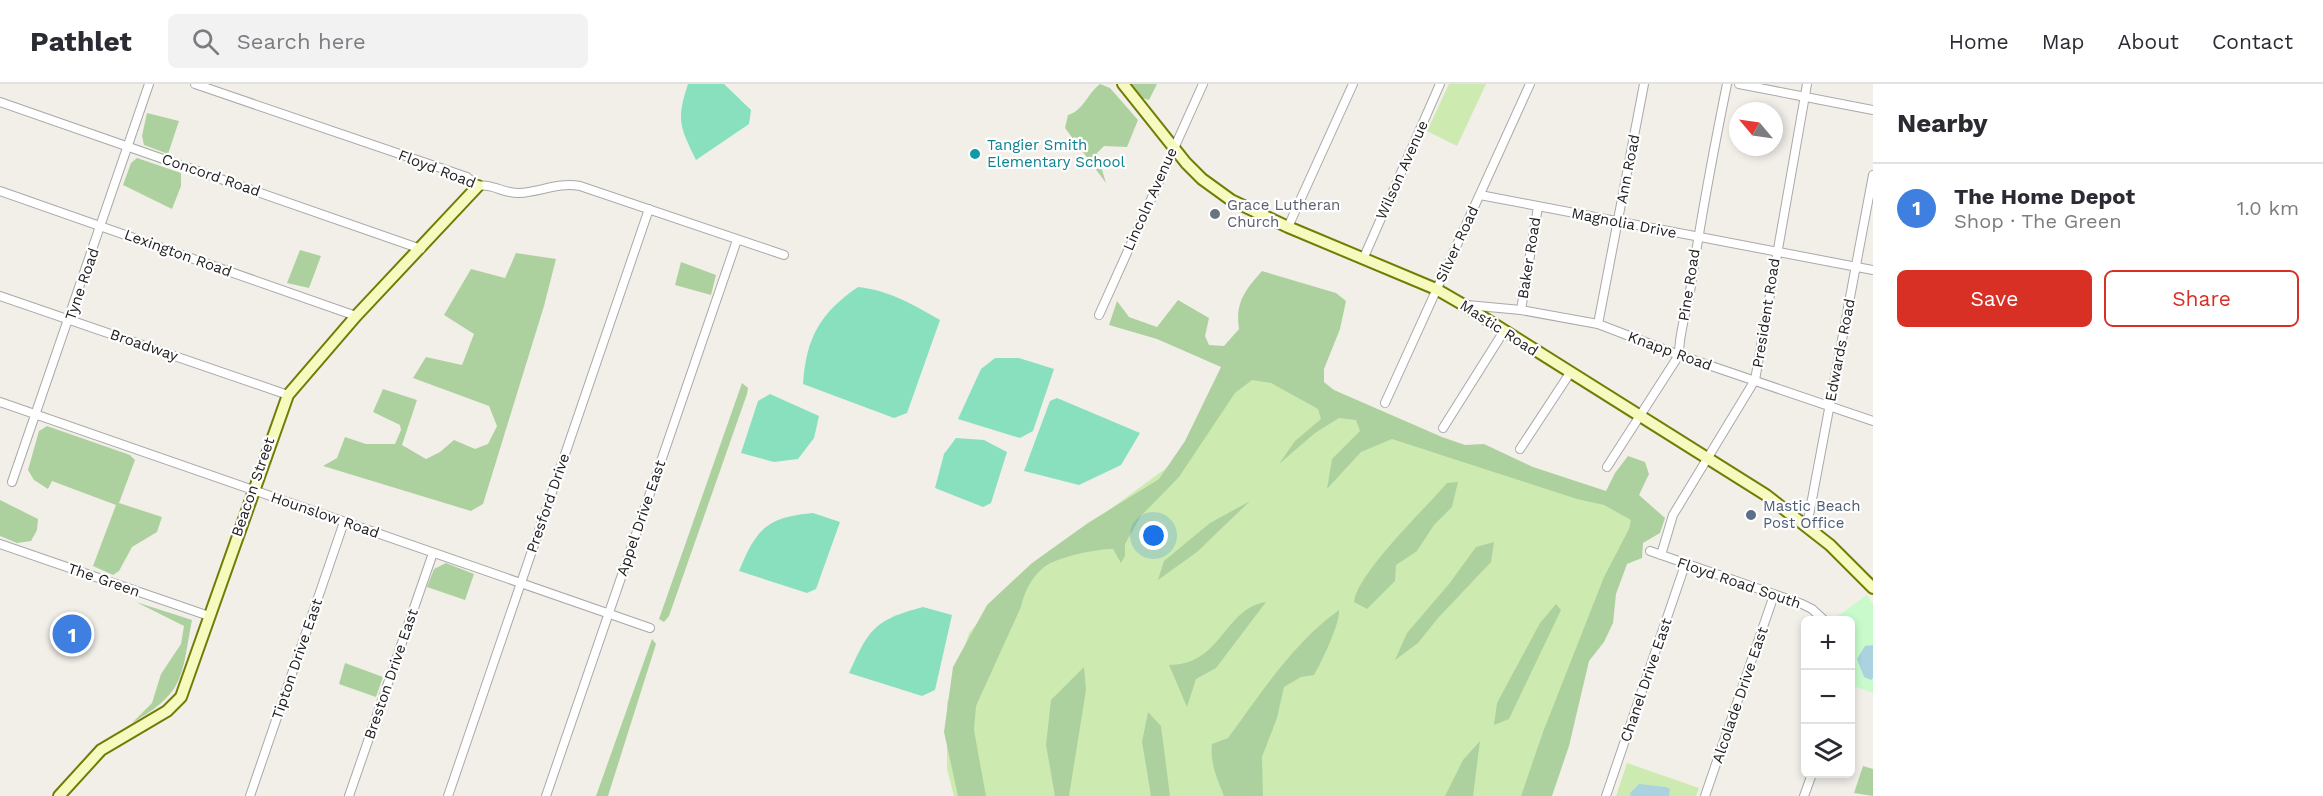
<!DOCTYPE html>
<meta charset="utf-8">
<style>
:root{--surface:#fff;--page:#f2f2f3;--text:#2b2b33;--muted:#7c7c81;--line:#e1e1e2;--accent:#d93025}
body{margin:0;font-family:"Work Sans",sans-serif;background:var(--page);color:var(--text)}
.controls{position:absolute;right:18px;bottom:18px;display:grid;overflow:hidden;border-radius:9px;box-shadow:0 3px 9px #0003}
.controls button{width:54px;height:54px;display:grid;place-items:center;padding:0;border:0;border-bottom:2px solid var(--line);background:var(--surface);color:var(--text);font:30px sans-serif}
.compass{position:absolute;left:1729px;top:18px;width:54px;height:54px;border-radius:50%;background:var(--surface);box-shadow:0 3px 9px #0003;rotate:299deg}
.you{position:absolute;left:1154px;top:452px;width:21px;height:21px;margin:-15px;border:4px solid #fff;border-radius:50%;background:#1a73e8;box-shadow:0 0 0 9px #1a73e833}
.badge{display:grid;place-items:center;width:39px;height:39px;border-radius:50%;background:var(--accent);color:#fff;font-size:20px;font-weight:700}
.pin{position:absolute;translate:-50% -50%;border:3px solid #fff;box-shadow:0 2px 6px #0006}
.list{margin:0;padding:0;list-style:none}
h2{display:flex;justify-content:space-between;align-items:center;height:78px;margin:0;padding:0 24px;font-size:26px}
h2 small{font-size:20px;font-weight:400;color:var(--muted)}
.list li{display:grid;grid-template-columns:39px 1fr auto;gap:18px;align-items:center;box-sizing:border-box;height:90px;padding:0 24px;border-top:2px solid var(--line)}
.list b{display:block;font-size:22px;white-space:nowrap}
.list p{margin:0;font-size:20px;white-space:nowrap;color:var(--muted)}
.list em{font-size:20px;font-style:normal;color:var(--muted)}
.actions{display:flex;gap:12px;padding:18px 24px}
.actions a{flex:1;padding:14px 0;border:2px solid var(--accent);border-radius:9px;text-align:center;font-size:21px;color:var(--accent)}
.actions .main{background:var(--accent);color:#fff}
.icon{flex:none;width:33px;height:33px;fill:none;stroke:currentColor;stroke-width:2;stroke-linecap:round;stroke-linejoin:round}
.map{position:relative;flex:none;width:1873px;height:712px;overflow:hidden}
header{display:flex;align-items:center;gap:36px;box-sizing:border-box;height:84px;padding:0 30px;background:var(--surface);border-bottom:2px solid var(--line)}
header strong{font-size:28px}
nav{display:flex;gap:33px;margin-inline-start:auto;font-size:21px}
.search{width:420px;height:54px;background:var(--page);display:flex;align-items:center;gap:15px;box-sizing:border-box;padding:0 21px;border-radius:9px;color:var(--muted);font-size:22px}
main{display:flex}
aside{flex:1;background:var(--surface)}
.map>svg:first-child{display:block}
.grass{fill:#cdebb0}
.forest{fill:#add19e}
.park{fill:#c8facc}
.pitch{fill:#88e0be}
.water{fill:#aad3df}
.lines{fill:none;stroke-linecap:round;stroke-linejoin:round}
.street-casing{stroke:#a9a9a9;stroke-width:10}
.secondary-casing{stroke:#707d05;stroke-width:14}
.street{stroke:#fff;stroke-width:8}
.secondary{stroke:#f7fabf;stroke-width:10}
.culture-dot{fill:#0f9aa8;stroke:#fff;stroke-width:2}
.worship-dot{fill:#6b7280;stroke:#fff;stroke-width:2}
.service-dot{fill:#5c6f8a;stroke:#fff;stroke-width:2}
.labels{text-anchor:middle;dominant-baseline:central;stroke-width:4.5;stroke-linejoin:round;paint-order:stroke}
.culture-label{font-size:15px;fill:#0d838f;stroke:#fff;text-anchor:start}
.street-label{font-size:15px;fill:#222;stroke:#fff}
.worship-label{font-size:15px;fill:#5b616d;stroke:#fff;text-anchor:start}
.service-label{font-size:15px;fill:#4e5e75;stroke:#fff;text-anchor:start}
</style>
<header>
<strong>Pathlet</strong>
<div class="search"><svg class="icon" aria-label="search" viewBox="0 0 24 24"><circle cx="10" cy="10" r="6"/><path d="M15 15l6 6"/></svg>Search here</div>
<nav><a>Home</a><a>Map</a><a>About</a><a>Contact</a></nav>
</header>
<main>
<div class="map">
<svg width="1873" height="712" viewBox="0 0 1873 712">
<rect width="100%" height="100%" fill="#f2efe9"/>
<g class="grass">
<polygon points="1449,0 1486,0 1457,62 1427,47"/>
<polygon points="1240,283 1640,428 1542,712 954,712 947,685 947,619 969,549 1016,494 1176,377"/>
<polygon points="1627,679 1699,704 1696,712 1616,712"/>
</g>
<g class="forest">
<path d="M1100,0L1110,4L1138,36L1127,63L1104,62L1097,69L1106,99L1065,44L1068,31C1084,26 1087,10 1100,0Z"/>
<polygon points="1131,0 1157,0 1149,16 1142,14"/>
<polygon points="147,29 179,37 168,70 144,61 142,52"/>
<polygon points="137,74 181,89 181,102 172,125 123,101 131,79"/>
<polygon points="300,166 321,172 309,204 287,199"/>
<polygon points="516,169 556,175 544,222 483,420 471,427 323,382 337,374 345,353 366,360 395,360 401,346 400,341 373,328 383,305 417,316 402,361 426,375 440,368 454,356 475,365 488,360 497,342 489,322 413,294 426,273 462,281 474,250 444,231 471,185 505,194"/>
<polygon points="681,178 716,191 711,211 675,201"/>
<path d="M1262,187L1336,209L1346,217L1340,245L1324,285V298L1334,306L1442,353L1465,361L1484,360L1533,383L1606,407L1615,389L1628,372L1645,378L1649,390L1639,411L1665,434L1660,449L1643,459L1642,474L1627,480L1616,510L1613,539L1604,558L1589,577L1569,662L1552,712H1521L1543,648L1604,493L1629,445L1631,436L1604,421L1577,415L1392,355L1361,368L1327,405L1332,375L1360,347L1356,336L1339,334L1315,349L1279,380L1295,357L1321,335L1318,325L1271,299L1252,296L1235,309L1179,393L1140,433L1125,460V472L1121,479L1113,465C1096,465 1057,473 1044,483C1032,493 1024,508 1021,523L976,622L974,646L986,712H958L944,648L953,583L987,521L1032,479L1088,439L1159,395L1185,357L1221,283L1157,255L1109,241L1117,217L1129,233L1157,243L1178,216L1209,234L1205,252L1209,261L1224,262L1239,245C1235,219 1245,206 1262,187Z"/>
<polygon points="742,299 748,304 747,310 669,532 664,538 659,535"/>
<polygon points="47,342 130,371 135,376 119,419 162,433 157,448 132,463 119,487 113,491 93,482 116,421 52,397 48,405 34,396 28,386 39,347"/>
<path d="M1458,398L1452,423L1434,441L1417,467L1396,481L1395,497L1367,525L1354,518C1357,489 1426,424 1447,399Z"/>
<polygon points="0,416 38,435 37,446 31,457 17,459 0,452"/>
<polygon points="1250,417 1197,468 1158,496 1164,477 1210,439"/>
<polygon points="1494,458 1491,478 1438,534 1418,559 1395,576 1407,549 1449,500 1476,463"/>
<polygon points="446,479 474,490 465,516 427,503 434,485"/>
<path d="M136,518L192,536C181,593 186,608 132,639L152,619L161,590L181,560L184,542Z"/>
<path d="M1266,518L1216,584L1196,595L1187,623L1169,581C1222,581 1224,524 1266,518Z"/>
<polygon points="1556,520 1561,526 1509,635 1494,641 1497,619 1540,539"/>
<path d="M1339,526C1340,540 1322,577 1314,591L1301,593L1284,603L1277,634L1262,673L1263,712H1224C1217,694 1210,680 1212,660L1228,654C1262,608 1293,559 1339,526Z"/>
<polygon points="652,555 656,560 608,712 596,712"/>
<polygon points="345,579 383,593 376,613 339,600"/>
<polygon points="1084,583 1086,606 1069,712 1055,712 1046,661 1051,616"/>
<polygon points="1148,628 1161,642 1170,712 1151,712 1142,658"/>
<polygon points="1480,657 1473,712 1445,712 1463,676"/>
<polygon points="1863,682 1873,685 1873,712 1854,709"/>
</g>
<polygon class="park" points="1867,511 1873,520 1873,609 1851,601 1850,536 1832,536"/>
<g class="pitch">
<path d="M688,0H724L751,26L749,40L696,76C680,43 676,36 688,0Z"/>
<path d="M858,203C888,206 914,221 940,236L907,329L894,334L803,300C806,254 820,229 858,203Z"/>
<polygon points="995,274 1019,274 1054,285 1033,347 1020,354 958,335 981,285"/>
<polygon points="770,310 819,332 814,354 798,375 774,378 741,369 758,317"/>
<polygon points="1057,314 1140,349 1121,381 1079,401 1024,387 1050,317"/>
<polygon points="956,354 984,356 1007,368 991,419 983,423 935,404 944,370"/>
<path d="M813,429L840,438L816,505L807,509L739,487C756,445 767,433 813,429Z"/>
<path d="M923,523L952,531L935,606L922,612L849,589C869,545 874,536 923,523Z"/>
</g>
<g class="water">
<polygon points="1873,561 1873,594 1871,596 1864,593 1857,575 1865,562"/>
<polygon points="1639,700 1666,703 1670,705 1669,712 1631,712 1630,709"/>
</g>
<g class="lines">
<g class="street-casing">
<g id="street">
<path d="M195,0L467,93L478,102C492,99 504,110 519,109C540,108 558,98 580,102L784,171"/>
<polyline points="1739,0 1873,26"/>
<polyline points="0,18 421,165"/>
<polyline points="0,107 356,232"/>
<polyline points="1480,111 1873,186"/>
<polyline points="1288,143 1353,0"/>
<polyline points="1364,173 1440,0"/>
<polyline points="0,212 288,311"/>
<polyline points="1467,221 1521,226 1598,240 1679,271 1873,337"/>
<polyline points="1521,226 1538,123"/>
<polyline points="1099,231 1203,0"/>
<polyline points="1598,240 1644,0"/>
<polyline points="0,318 650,544"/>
<polyline points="1385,319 1530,0"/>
<polyline points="1443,344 1504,247"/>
<polyline points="1520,365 1570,289"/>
<path d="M1607,383L1679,271C1679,249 1686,229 1690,208C1700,138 1713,69 1727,0"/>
<polyline points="12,398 149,0"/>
<polyline points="1807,442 1873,91"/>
<polyline points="0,460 209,532"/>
<polyline points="1650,467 1802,520 1812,525 1824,536"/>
<polyline points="1661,471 1673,431 1755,296 1807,0"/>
<polyline points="250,712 344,438"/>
<polyline points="349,712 433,469"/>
<polyline points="448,712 649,125"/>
<polyline points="546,712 737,156"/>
<polyline points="1606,712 1685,481"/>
<polyline points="1705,712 1774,511"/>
<polyline points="1804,712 1812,690"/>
</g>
</g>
<g class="secondary-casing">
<g id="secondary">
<polyline points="1123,0 1186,79 1202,95 1231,116 1288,143 1436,205 1462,220 1766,411 1830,461 1873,504"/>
<polyline points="59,712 101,666 167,627 181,613 288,311 356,232 478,102"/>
</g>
</g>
<use href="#street" class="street"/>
<use href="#secondary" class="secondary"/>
</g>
<circle class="culture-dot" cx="975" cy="70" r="6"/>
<circle class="worship-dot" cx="1215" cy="130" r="6"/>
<circle class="service-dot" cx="1751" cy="431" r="6"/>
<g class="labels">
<g class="culture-label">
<text x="987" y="61">Tangier Smith<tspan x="987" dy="17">Elementary School</tspan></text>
</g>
<g class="street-label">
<text transform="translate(437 85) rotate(21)">Floyd Road</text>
<text transform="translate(1628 85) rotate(-79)">Ann Road</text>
<text transform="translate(1402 86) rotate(-66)">Wilson Avenue</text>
<text transform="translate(211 91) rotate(19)">Concord Road</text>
<text transform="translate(1150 115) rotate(-66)">Lincoln Avenue</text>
<text transform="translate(1624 139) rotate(11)">Magnolia Drive</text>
<text transform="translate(1457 160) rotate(-65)">Silver Road</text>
<text transform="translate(178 169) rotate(20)">Lexington Road</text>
<text transform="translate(1529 174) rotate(-81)">Baker Road</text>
<text transform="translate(82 200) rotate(-71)">Tyne Road</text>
<text transform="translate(1689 201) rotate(-81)">Pine Road</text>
<text transform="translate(1766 229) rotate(-81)">President Road</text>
<text transform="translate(1499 244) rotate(33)">Mastic Road</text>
<text transform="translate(144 261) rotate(19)">Broadway</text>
<text transform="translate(1840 266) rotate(-79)">Edwards Road</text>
<text transform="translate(1670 267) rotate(20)">Knapp Road</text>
<text transform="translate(253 403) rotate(-71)">Beacon Street</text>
<text transform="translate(548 419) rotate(-71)">Presford Drive</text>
<text transform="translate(325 431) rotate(19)">Hounslow Road</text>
<text transform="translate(641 434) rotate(-71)">Appel Drive East</text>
<text transform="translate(104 496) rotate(19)">The Green</text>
<text transform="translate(1739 499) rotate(19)">Floyd Road South</text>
<text transform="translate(297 575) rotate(-71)">Tipton Drive East</text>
<text transform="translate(391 590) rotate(-71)">Breston Drive East</text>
<text transform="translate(1646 596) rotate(-71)">Chanel Drive East</text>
<text transform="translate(1740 611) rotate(-71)">Alcolade Drive East</text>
</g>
<g class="worship-label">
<text x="1227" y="121">Grace Lutheran<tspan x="1227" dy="17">Church</tspan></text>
</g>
<g class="service-label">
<text x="1763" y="422">Mastic Beach<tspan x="1763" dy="17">Post Office</tspan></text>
</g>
</g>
</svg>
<div class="controls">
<button>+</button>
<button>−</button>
<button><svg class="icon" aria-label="layers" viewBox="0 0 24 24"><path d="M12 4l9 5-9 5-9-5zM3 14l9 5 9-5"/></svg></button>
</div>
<svg class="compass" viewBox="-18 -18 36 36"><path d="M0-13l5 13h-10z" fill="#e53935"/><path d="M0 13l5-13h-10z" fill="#7c7c81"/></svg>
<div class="you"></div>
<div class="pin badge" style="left:72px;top:550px;background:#3f7fe0">1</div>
</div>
<aside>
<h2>Nearby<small></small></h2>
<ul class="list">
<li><span class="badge" style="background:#3f7fe0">1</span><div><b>The Home Depot</b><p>Shop · The Green</p></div><em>1.0 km</em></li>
</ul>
<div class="actions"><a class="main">Save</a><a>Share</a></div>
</aside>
</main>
